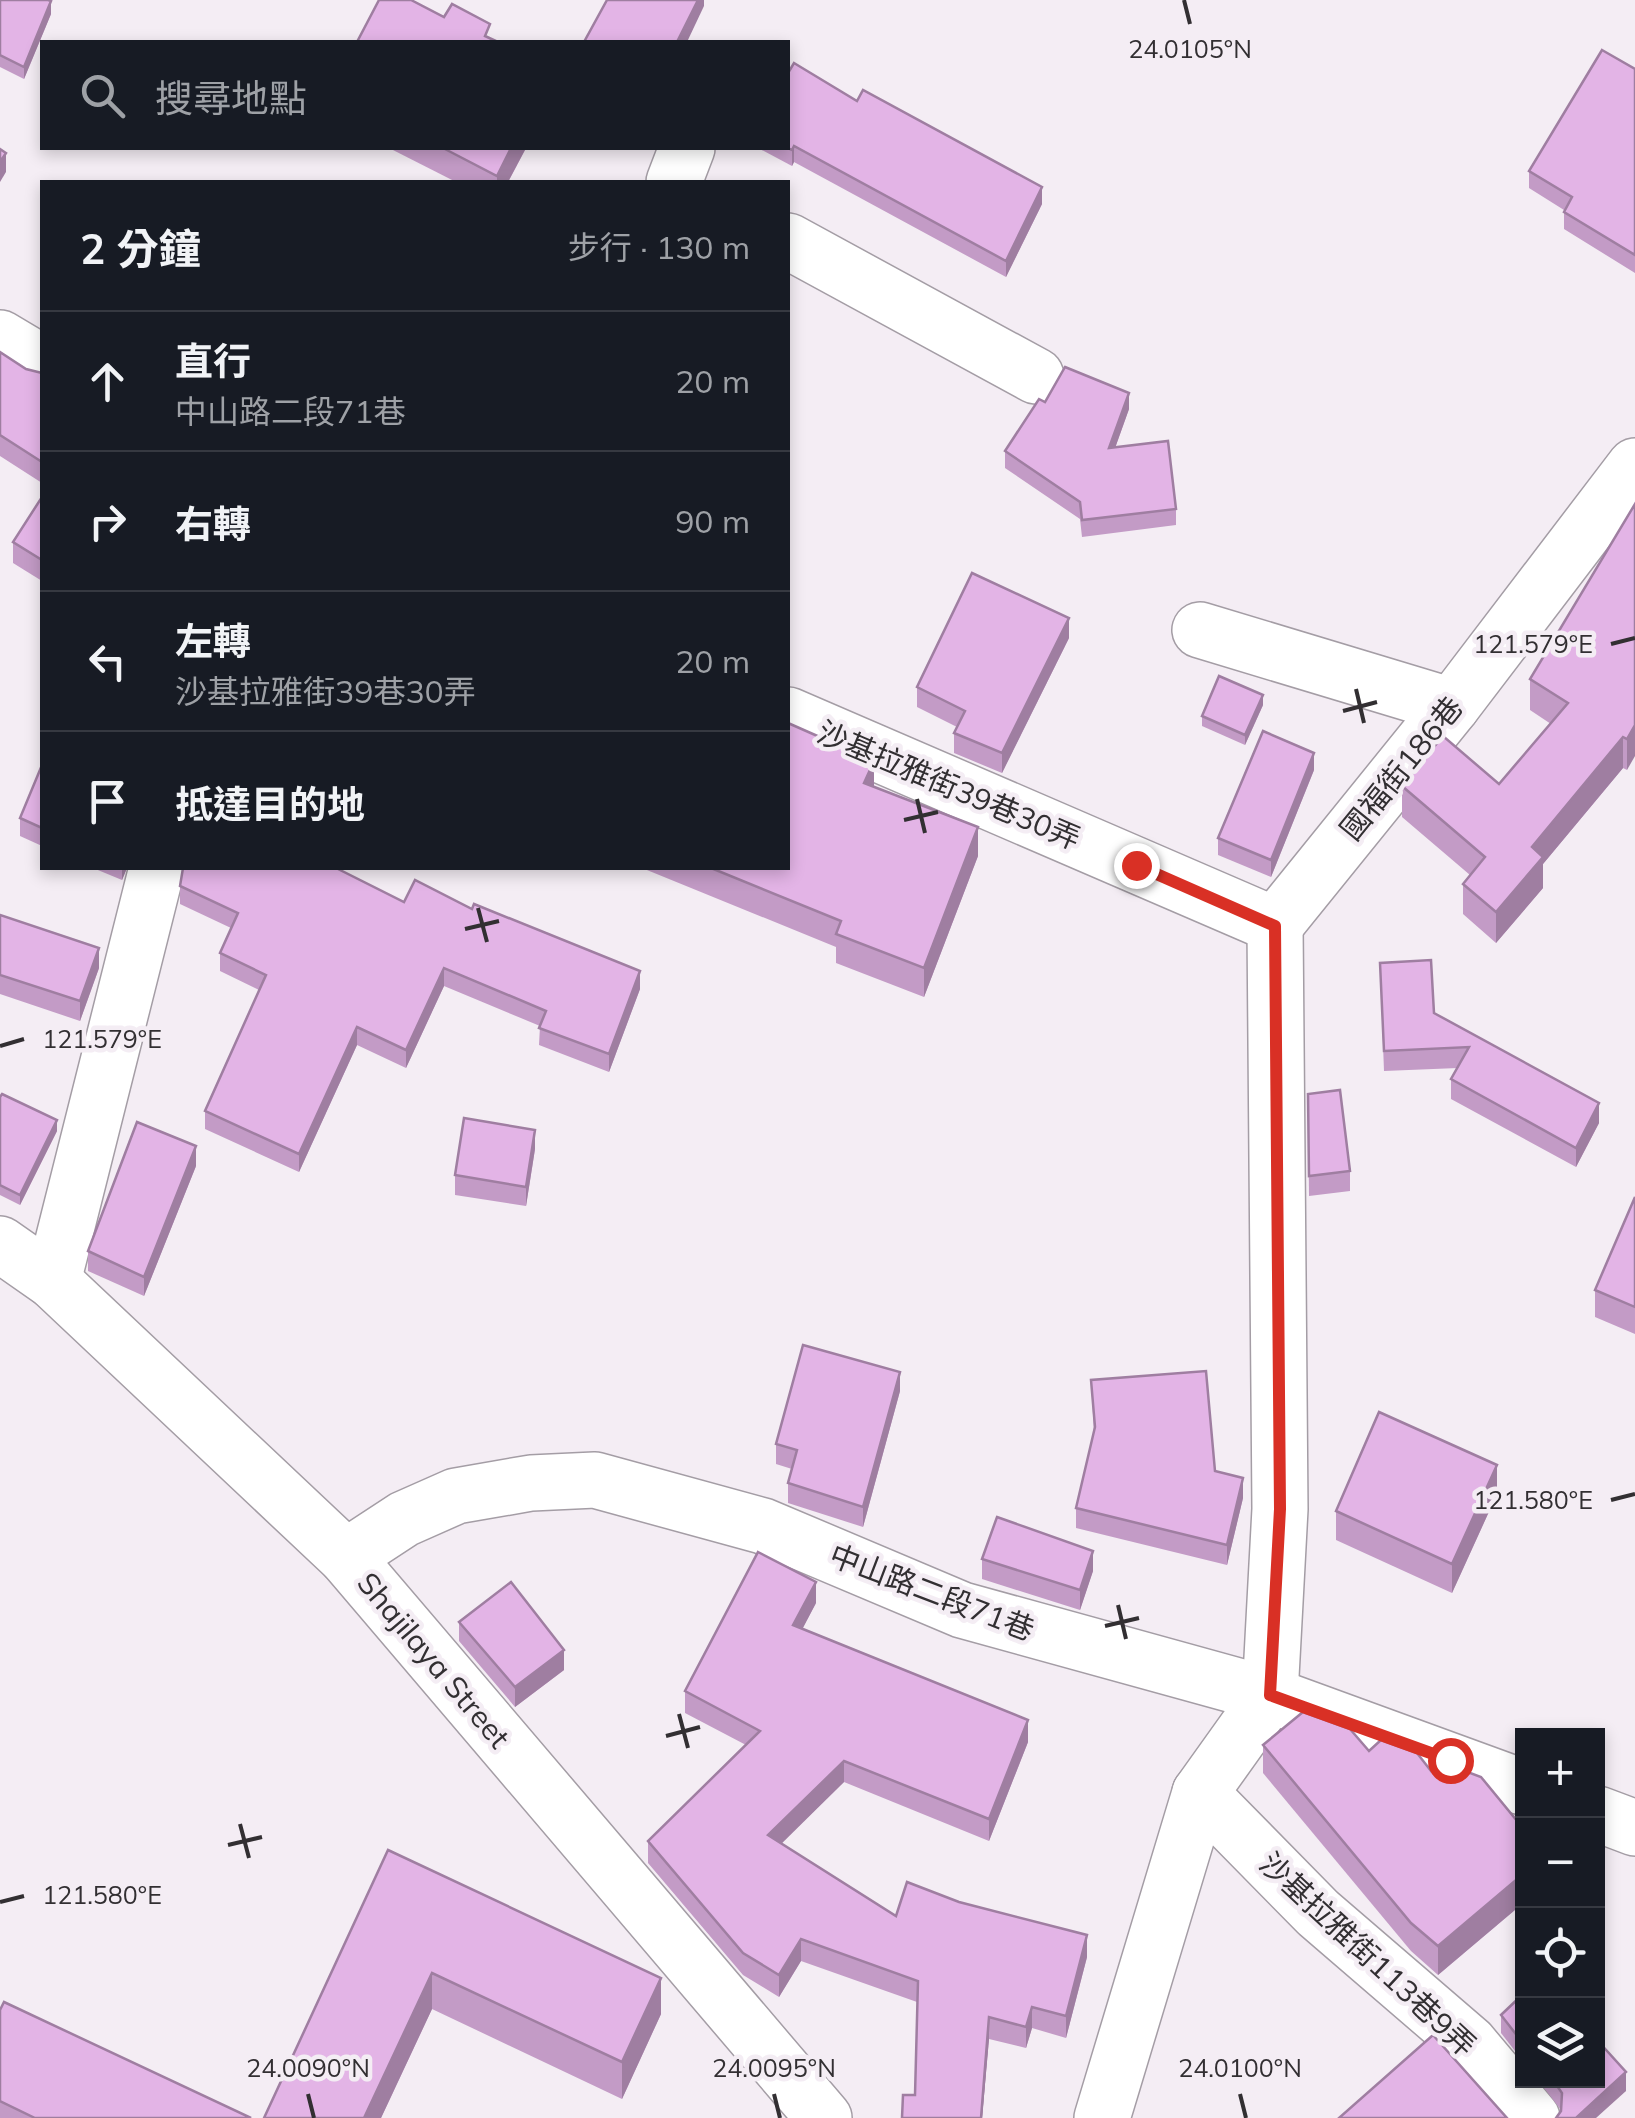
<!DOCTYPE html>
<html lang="zh-TW">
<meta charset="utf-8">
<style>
:root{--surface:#171b24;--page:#20242c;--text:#f1f3f6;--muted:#9ea1a6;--line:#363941}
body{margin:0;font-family:Mulish,"Noto Sans TC",sans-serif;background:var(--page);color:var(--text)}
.controls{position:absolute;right:30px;bottom:30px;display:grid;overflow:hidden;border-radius:0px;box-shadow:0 5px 15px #0003}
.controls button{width:90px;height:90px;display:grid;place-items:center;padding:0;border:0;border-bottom:2px solid var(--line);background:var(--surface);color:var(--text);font:50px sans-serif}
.stop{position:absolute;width:30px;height:30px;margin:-22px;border:8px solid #d93025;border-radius:50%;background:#fff}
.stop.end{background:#d93025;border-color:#fff;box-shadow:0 2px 10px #0008}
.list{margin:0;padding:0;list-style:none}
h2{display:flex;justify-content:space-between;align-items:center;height:130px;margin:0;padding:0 40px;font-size:42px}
h2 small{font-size:32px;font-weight:400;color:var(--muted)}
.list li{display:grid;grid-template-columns:65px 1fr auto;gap:30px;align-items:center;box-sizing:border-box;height:140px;padding:0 40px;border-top:2px solid var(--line)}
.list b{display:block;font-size:38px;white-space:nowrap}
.list p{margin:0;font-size:32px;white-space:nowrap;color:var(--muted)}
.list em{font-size:32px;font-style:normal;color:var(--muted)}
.icon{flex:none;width:55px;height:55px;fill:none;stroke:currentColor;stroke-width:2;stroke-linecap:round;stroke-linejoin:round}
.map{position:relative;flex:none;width:1635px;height:2118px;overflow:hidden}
.search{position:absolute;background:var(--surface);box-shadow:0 5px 15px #0003;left:40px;top:40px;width:750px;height:110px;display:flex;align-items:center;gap:25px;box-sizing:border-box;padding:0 35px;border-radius:0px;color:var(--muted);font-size:38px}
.panel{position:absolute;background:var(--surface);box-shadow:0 5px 15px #0003;left:40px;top:180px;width:750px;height:690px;border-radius:0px}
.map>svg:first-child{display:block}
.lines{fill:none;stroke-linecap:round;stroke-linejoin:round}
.minor-casing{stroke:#a49da5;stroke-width:58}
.minor{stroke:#fff;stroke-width:55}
.wall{fill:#c39bc6}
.shaded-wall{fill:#9f7ea1}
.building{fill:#e3b4e6;stroke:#9f7ea1;stroke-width:2.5}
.route{stroke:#d93025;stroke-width:12}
.ticks{fill:none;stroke:#322f32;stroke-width:4}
.labels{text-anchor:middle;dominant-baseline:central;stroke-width:9;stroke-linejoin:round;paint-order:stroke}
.street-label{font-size:30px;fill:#322f32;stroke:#f4edf4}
.ticks-label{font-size:25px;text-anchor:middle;fill:#322f32;stroke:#f4edf4;stroke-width:9;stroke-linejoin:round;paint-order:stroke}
</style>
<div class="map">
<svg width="1635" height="2118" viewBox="0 0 1635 2118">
<rect width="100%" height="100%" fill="#f4edf4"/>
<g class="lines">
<g class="minor-casing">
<g id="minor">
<polyline points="674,182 687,148"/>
<polyline points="788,241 1036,376"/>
<polyline points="0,338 42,363"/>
<polyline points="1200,630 1452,706"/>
<polyline points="788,715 1275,925"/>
<polyline points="1275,925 1452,706 1635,466"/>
<polyline points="0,1244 53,1281 346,1557 824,2118"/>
<polyline points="53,1281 157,868"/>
<polyline points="346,1557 404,1519 456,1496 531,1483 595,1480 763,1526 962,1610 1270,1695 1522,1787"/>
<polyline points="1200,1793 1318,1913 1469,2043 1532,2118"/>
<polyline points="1598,1814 1635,1828"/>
<polyline points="1102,2118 1200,1793 1270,1695 1280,1509 1275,925"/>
</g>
</g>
<use href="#minor" class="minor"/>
</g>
<g class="wall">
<polygon points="0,0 51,14 24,79 0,67"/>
<polygon points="1635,69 1635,273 1564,229 1564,210 1529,188 1529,171"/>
<polygon points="857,101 1042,204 1006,277 794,162 792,166 758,148 788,148"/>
<polygon points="389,148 526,148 508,182 456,182"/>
<polygon points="0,352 26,369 42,373 42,483 0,456"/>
<polygon points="1045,402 1129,409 1115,448 1176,509 1176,525 1082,537 1080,519 1005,468 1005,451"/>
<polygon points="42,497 42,581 13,563 13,542"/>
<polygon points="1635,504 1627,770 1623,768 1543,864 1543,888 1496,943 1463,914 1463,884 1470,875 1402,817 1402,786 1499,784 1551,724 1530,710 1530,679"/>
<polygon points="1069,638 1002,773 954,753 954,733 957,727 917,707 917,687"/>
<polygon points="1263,705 1245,745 1202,726 1202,716"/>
<polygon points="42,765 42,846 20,836 20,818"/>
<polygon points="1314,770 1271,877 1218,855 1218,838"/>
<polygon points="874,787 978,856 924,997 836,963 836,947 642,868 788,868"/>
<polygon points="93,868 127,868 122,880"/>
<polygon points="180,886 404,902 472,909 640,989 609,1072 539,1045 540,1026 444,986 406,1068 357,1045 299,1172 205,1129 205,1111 259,990 220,971 220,953 231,928 180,904"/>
<polygon points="0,915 99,968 80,1021 0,994"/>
<polygon points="1380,963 1434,1013 1599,1123 1576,1167 1451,1099 1451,1079 1458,1068 1384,1071"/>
<polygon points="1308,1094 1350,1171 1350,1191 1309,1196"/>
<polygon points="0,1097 57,1131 20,1205 0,1195"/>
<polygon points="535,1149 526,1206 455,1195 455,1175"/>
<polygon points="196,1166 144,1296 88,1271 88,1251"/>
<polygon points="1635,1197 1635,1334 1595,1317 1595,1290"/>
<polygon points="1091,1380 1215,1471 1243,1498 1227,1565 1076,1528 1076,1508 1094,1432"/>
<polygon points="900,1391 863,1527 788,1503 788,1483 792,1469 776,1464 776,1444"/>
<polygon points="1497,1494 1452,1593 1336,1540 1336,1511"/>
<polygon points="982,1559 1093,1571 1080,1610 982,1579"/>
<polygon points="816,1603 802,1629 1028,1742 989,1841 844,1782 781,1843 896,1916 1087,1957 1066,2038 1032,2028 1026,2048 989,2039 982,2118 902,2118 915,2095 917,2002 801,1961 779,1997 743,1975 648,1863 648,1841 746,1745 685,1713 685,1691"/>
<polygon points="459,1622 564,1670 515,1707 459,1641"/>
<polygon points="1263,1745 1369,1751 1431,1771 1522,1827 1522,1904 1438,1975 1411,1951 1263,1773"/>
<polygon points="388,1850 661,2014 622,2099 432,2009 381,2118 264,2118"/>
<polygon points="1522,1995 1522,2060 1501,2033 1501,2015"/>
<polygon points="0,2010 251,2118 0,2118"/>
<polygon points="1538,2080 1598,2080 1626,2091 1561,2110"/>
</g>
<g class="shaded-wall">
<polygon points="698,0 704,0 704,6 687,42 677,42"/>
<polygon points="51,1 51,14 24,79 24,67"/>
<polygon points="794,146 794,162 792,166 792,150"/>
<polygon points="511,148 526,148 508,182 497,182 497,176"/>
<polygon points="6,153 6,172 0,182 0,162"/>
<polygon points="1042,187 1042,204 1006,277 1006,261"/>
<polygon points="1129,393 1129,409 1109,465 1109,448"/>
<polygon points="1069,618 1069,638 1002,773 1002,753"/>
<polygon points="1263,695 1263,705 1245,745 1245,735"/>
<polygon points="1635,725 1635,756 1627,770 1627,739"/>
<polygon points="1623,737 1623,768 1543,864 1543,888 1496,943 1496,912 1532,847"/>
<polygon points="1314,753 1314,770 1271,877 1271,860"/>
<polygon points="874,761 874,790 864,783"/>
<polygon points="978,827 978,856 924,997 924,968"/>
<polygon points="122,868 127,868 122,880"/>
<polygon points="99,948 99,968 80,1021 80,1001"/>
<polygon points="444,968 444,986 406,1068 406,1050"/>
<polygon points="640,971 640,989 609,1072 609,1054"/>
<polygon points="357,1027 357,1045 299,1172 299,1154"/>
<polygon points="1599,1103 1599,1123 1576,1167 1576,1148"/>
<polygon points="57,1120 57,1131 20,1205 20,1195"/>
<polygon points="535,1130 535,1149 526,1206 526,1187"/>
<polygon points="196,1146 196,1166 144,1296 144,1277"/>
<polygon points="900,1372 900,1391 863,1527 863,1507"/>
<polygon points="1497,1465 1497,1494 1452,1593 1452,1564"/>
<polygon points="1243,1478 1243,1498 1227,1565 1227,1545"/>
<polygon points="1093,1551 1093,1571 1080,1610 1080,1590"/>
<polygon points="816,1582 816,1603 793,1647 793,1625"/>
<polygon points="564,1650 564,1670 515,1707 515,1687"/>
<polygon points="1028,1720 1028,1742 989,1841 989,1819"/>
<polygon points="844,1761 844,1782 768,1857 768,1835"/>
<polygon points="1522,1875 1522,1904 1438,1975 1438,1946"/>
<polygon points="1087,1935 1087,1957 1066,2038 1066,2016"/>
<polygon points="801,1939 801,1961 779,1997 779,1975"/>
<polygon points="432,1973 432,2009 381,2118 364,2118"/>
<polygon points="661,1978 661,2014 622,2099 622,2062"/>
<polygon points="1032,2007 1032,2028 1026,2048 1026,2027"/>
<polygon points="989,2017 989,2039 982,2118 981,2118"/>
<polygon points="1626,2072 1626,2091 1596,2118 1576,2118"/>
</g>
<g class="building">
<polygon points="0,0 48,0 51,1 24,67 0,55"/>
<polygon points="379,0 411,0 444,17 452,4 490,24 485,36 498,42 357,42"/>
<polygon points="607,0 698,0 677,42 584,42"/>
<polygon points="1602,50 1635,69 1635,255 1564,212 1572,197 1529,171"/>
<polygon points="794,63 857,101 863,90 1042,187 1006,261 794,146 792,150 787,148 788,73"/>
<polygon points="443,148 511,148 497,176"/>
<polygon points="0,149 6,153 0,162"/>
<polygon points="0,352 26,369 42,373 42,462 0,435"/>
<polygon points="1065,367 1129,393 1109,448 1168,441 1176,509 1082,520 1080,502 1005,451 1039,399 1045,402"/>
<polygon points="42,497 42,560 13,542"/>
<polygon points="1635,504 1635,725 1627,739 1623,737 1532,847 1543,857 1496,912 1463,884 1485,857 1402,786 1443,736 1499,784 1568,703 1530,679"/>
<polygon points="972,573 1069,618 1002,753 954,733 965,711 917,687"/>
<polygon points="1219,676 1263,695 1245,735 1202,716"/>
<polygon points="788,723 874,761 864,783 978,827 924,968 836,934 841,921 711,868 788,868"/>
<polygon points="1263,731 1314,753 1271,860 1218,838"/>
<polygon points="42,765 42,828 20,818"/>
<polygon points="183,868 336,868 404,902 415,880 472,909 474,904 640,971 609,1054 539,1028 546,1011 444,968 406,1050 357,1027 299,1154 205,1111 266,975 220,953 238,913 180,886"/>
<polygon points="0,915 99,948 80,1001 0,975"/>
<polygon points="1431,960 1434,1013 1599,1103 1576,1148 1451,1079 1469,1047 1384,1051 1380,963"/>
<polygon points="1340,1090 1350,1171 1309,1176 1308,1094"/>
<polygon points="2,1094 57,1120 20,1195 0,1185 0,1097"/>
<polygon points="464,1118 535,1130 526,1187 455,1175"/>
<polygon points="137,1122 196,1146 144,1277 88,1251"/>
<polygon points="1635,1197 1635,1307 1595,1290"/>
<polygon points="803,1345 900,1372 863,1507 788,1483 797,1450 776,1444"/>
<polygon points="1206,1371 1215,1471 1243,1478 1227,1545 1076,1508 1095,1427 1091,1380"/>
<polygon points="1379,1412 1497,1465 1452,1564 1336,1511"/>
<polygon points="997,1517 1093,1551 1080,1590 982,1559"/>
<polygon points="758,1552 816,1582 793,1625 1028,1720 989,1819 844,1761 768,1835 896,1916 907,1882 959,1902 1087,1935 1066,2016 1032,2007 1026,2027 989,2017 981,2118 902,2118 903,2095 915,2095 918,1981 801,1939 779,1975 743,1953 648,1841 760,1731 685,1691"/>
<polygon points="511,1582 564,1650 515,1687 459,1622"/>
<polygon points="1303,1712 1350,1729 1369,1751 1381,1740 1417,1753 1431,1771 1441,1762 1481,1777 1522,1827 1522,1875 1438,1946 1411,1923 1263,1745"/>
<polygon points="388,1850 661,1978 622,2062 432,1973 364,2118 264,2118"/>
<polygon points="1522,1995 1522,2042 1501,2015"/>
<polygon points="4,2002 251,2118 35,2118 0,2101 0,2010"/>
<polygon points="1433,2035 1507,2118 1339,2118"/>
<polygon points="1598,2041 1626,2072 1576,2118 1556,2118 1561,2111 1562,2093 1553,2080 1598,2080"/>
</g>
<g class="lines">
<polyline class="route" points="1136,865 1275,926 1280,1509 1270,1695 1450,1760"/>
</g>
<path class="ticks" d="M1184,0L1190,24M1611,644L1635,638M1356,689L1364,723M1343,711L1377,702M917,799L925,833M904,820L938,812M478,908L487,942M465,929L499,921M0,1046L24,1039M1611,1500L1635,1494M1118,1605L1126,1639M1105,1626L1139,1618M679,1714L688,1748M666,1736L700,1727M240,1824L249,1858M228,1845L262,1837M0,1902L24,1896M308,2094L314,2118M774,2094L780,2118M1240,2094L1246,2118"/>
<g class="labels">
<g class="street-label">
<text transform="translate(1401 768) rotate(-51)">國福街186巷</text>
<text transform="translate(949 785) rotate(23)">沙基拉雅街39巷30弄</text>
<text transform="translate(932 1592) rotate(21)">中山路二段71巷</text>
<text transform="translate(434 1660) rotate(50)">Shajilaya Street</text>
<text transform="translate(1368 1954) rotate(43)">沙基拉雅街113巷9弄</text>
</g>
</g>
<g class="ticks-label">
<text x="1190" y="58">24.0105°N</text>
<text x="1533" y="653">121.579°E</text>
<text x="102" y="1048">121.579°E</text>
<text x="1533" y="1509">121.580°E</text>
<text x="102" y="1904">121.580°E</text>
<text x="308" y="2077">24.0090°N</text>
<text x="774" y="2077">24.0095°N</text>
<text x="1240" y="2077">24.0100°N</text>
</g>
</svg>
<div class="controls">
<button>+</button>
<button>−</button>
<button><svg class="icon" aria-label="locate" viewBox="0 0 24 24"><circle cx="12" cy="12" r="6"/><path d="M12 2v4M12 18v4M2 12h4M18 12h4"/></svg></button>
<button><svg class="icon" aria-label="layers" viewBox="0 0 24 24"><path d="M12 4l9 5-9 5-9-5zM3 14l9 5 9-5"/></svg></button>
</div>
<div class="stop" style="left:1450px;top:1760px"></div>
<div class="stop end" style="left:1136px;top:865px"></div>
<div class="search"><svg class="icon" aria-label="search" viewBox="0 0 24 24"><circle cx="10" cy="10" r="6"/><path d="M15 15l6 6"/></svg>搜尋地點</div>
<section class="panel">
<h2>2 分鐘<small>步行 · 130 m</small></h2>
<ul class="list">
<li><svg class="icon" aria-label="ahead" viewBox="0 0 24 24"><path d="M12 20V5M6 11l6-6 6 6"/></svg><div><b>直行</b><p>中山路二段71巷</p></div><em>20 m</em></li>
<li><svg class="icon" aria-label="right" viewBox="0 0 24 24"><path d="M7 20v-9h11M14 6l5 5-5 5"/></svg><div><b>右轉</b></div><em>90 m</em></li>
<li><svg class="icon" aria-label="left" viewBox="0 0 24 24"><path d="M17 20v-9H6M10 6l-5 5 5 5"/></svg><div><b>左轉</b><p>沙基拉雅街39巷30弄</p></div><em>20 m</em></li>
<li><svg class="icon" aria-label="arrive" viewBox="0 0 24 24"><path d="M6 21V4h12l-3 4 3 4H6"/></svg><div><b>抵達目的地</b></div></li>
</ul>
</section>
</div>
